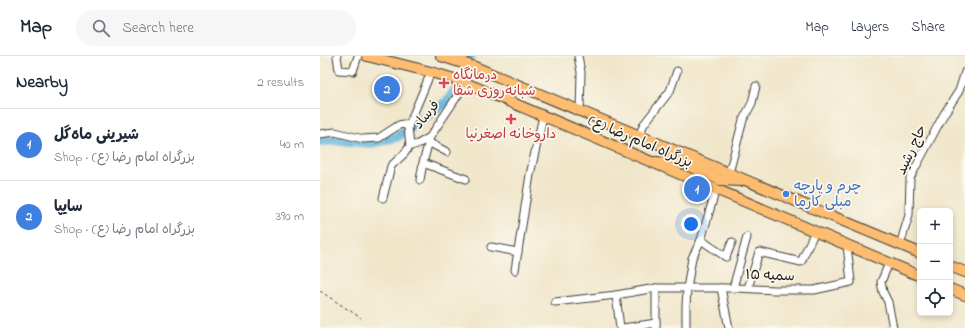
<!DOCTYPE html>
<meta charset="utf-8">
<style>
:root{--surface:#fff;--page:#f6f6f7;--text:#1f2937;--muted:#747a83;--line:#e0e1e3;--accent:#1a73e8}
body{margin:0;font-family:"Indie Flower","Playpen Sans Arabic",sans-serif;background:var(--page);color:var(--text)}
.controls{position:absolute;right:12px;bottom:12px;display:grid;overflow:hidden;border-radius:6px;box-shadow:0 2px 6px #0003}
.controls button{width:36px;height:36px;display:grid;place-items:center;padding:0;border:0;border-bottom:1px solid var(--line);background:var(--surface);color:var(--text);font:20px sans-serif}
.you{position:absolute;left:371px;top:168px;width:14px;height:14px;margin:-10px;border:3px solid #fff;border-radius:50%;background:#1a73e8;box-shadow:0 0 0 6px #1a73e833}
.badge{display:grid;place-items:center;width:26px;height:26px;border-radius:50%;background:var(--accent);color:#fff;font-size:13px;font-weight:700}
.pin{position:absolute;translate:-50% -50%;border:2px solid #fff;box-shadow:0 1px 4px #0006}
.list{margin:0;padding:0;list-style:none}
h2{display:flex;justify-content:space-between;align-items:center;height:52px;margin:0;padding:0 16px;font-size:17px}
h2 small{font-size:13px;font-weight:400;color:var(--muted)}
.list li{display:grid;grid-template-columns:26px 1fr auto;gap:12px;align-items:center;box-sizing:border-box;height:72px;padding:0 16px;border-top:1px solid var(--line)}
.list b{display:block;font-size:15px;white-space:nowrap}
.list p{margin:0;font-size:13px;white-space:nowrap;color:var(--muted)}
.list em{font-size:13px;font-style:normal;color:var(--muted)}
.icon{flex:none;width:22px;height:22px;fill:none;stroke:currentColor;stroke-width:2;stroke-linecap:round;stroke-linejoin:round}
.map{position:relative;flex:none;width:645px;height:272px;overflow:hidden}
header{display:flex;align-items:center;gap:24px;box-sizing:border-box;height:56px;padding:0 20px;background:var(--surface);border-bottom:1px solid var(--line)}
header strong{font-size:19px}
nav{display:flex;gap:22px;margin-inline-start:auto;font-size:14px}
.search{width:280px;height:36px;background:var(--page);display:flex;align-items:center;gap:10px;box-sizing:border-box;padding:0 14px;border-radius:22px;color:var(--muted);font-size:15px}
main{display:flex}
aside{flex:1;background:var(--surface)}
.map>svg:first-child{display:block}
.lines{fill:none;stroke-linecap:round;stroke-linejoin:round}
.river{stroke:#5eb3da;stroke-width:10}
.minor-casing{stroke:#3c3a36;stroke-width:9}
.major-casing{stroke:#3c3a36;stroke-width:10}
.highway-casing{stroke:#3c3a36;stroke-width:12}
.path{stroke:#3c3a36;stroke-width:1;stroke-dasharray:3 3;stroke-linecap:butt}
.minor{stroke:#fff;stroke-width:7}
.major{stroke:#fdbc6f;stroke-width:8}
.highway{stroke:#fdbc6f;stroke-width:10}
.health-dot{fill:#e0444e;stroke:#fbf7ec;stroke-width:1.5}
.shop-dot{fill:#3f7fe0;stroke:#fbf7ec;stroke-width:1.5}
.labels{text-anchor:middle;dominant-baseline:central;stroke-width:3.5;stroke-linejoin:round;paint-order:stroke}
.health-label{font-size:14px;fill:#be3a42;stroke:#fbf7ec;text-anchor:start}
.street-label{font-size:14px;fill:#1c1c1c;stroke:#fbf7ec}
.shop-label{font-size:14px;fill:#366cbe;stroke:#fbf7ec;text-anchor:start}
</style>
<header>
<strong>Map</strong>
<div class="search"><svg class="icon" aria-label="search" viewBox="0 0 24 24"><circle cx="10" cy="10" r="6"/><path d="M15 15l6 6"/></svg>Search here</div>
<nav><a>Map</a><a>Layers</a><a>Share</a></nav>
</header>
<main>
<aside>
<h2>Nearby<small>2 results</small></h2>
<ul class="list">
<li><span class="badge" style="background:#3f7fe0">1</span><div><b>شیرینی ماه‌گل</b><p>Shop · بزرگراه امام رضا (ع)</p></div><em>40 m</em></li>
<li><span class="badge" style="background:#3f7fe0">2</span><div><b>سایپا</b><p>Shop · بزرگراه امام رضا (ع)</p></div><em>390 m</em></li>
</ul>
</aside>
<div class="map">
<svg width="645" height="272" viewBox="0 0 645 272">
<rect width="100%" height="100%" fill="#fbf7ec"/>
<filter id="ink" filterUnits="userSpaceOnUse"><feTurbulence type="fractalNoise" baseFrequency=".025" numOctaves="2"/><feDisplacementMap in="SourceGraphic" scale="8" xChannelSelector="R" yChannelSelector="G"/><feConvolveMatrix kernelMatrix="1 2 1 2 8 2 1 2 1" color-interpolation-filters="sRGB"/></filter>
<filter id="wash" filterUnits="userSpaceOnUse"><feTurbulence type="fractalNoise" baseFrequency=".012" numOctaves="4" result="noise"/><feDisplacementMap in="SourceGraphic" scale="16" xChannelSelector="R" yChannelSelector="G"/><feGaussianBlur stdDeviation="0.9" result="paint"/><feColorMatrix in="noise" values="0 0 0 0 0 0 0 0 0 0 0 0 0 0 0 0 0 1.4 0 .05"/><feComposite in="paint" operator="in"/></filter>
<g filter="url(#wash)">
<rect width="100%" height="100%" fill="#f0e6ca"/>
<g class="lines">
<g class="river">
<polyline points="149,4 151,0"/>
<polyline points="0,85 20,84 52,87 77,81 128,45 139,27"/>
</g>
</g>
</g>
<g filter="url(#ink)">
<g class="lines">
<g class="minor-casing">
<g id="minor">
<polyline points="17,0 19,14 33,15 38,0"/>
<polyline points="258,0 261,16 260,55"/>
<polyline points="88,71 111,16"/>
<polyline points="0,78 15,76 43,83 59,82 79,69 84,68 88,71 90,90"/>
<polyline points="319,80 324,68 350,35 357,15"/>
<polyline points="108,86 127,96"/>
<polyline points="103,107 146,123"/>
<polyline points="409,117 423,64 432,47 436,30"/>
<polyline points="100,124 103,107 110,81"/>
<polyline points="63,142 71,110 84,98 90,90 98,88 110,81 146,27"/>
<polyline points="381,184 406,201 412,186"/>
<polyline points="580,189 589,159 590,122 624,58 639,35 645,16"/>
<polyline points="171,191 198,196"/>
<polyline points="569,207 561,226 563,236 568,246 573,272"/>
<polyline points="195,214 210,119 223,60"/>
<polyline points="336,232 336,272"/>
<polyline points="401,232 409,272"/>
<polyline points="413,232 427,181"/>
<polyline points="428,232 439,196 481,206 495,175"/>
<polyline points="296,239 300,272"/>
<polyline points="235,246 296,239 336,232 417,232 454,234 494,234 531,226 527,189"/>
<polyline points="303,272 336,267"/>
<polyline points="366,272 366,250 367,233 372,202 381,184 396,133"/>
</g>
</g>
<g class="major-casing">
<polyline id="major" points="142,6 144,0"/>
</g>
<g class="highway-casing">
<g id="highway">
<polyline points="47,0 111,16 141,25 600,220"/>
<polyline points="121,0 155,11 600,197"/>
<polyline points="335,106 362,107 400,124 420,125"/>
<polyline points="630,210 645,216"/>
<polyline points="630,233 645,239"/>
</g>
</g>
<polyline class="path" points="0,235 41,262"/>
<use href="#minor" class="minor"/>
<use href="#major" class="major"/>
<use href="#highway" class="highway"/>
</g>
</g>
<g class="health-dot">
<path d="M122 21h4v4h4v4h-4v4h-4v-4h-4v-4h4z"/>
<path d="M189 57h4v4h4v4h-4v4h-4v-4h-4v-4h4z"/>
</g>
<circle class="shop-dot" cx="466" cy="138" r="4"/>
<g class="labels">
<g class="health-label">
<text x="133" y="19">درمانگاه<tspan x="133" dy="16">شبانه‌روزی شفا</tspan></text>
<text x="191" y="78" text-anchor="middle">داروخانه اصغرنیا</text>
</g>
<g class="street-label">
<text transform="translate(107 59) rotate(-51)">فرساد</text>
<text transform="translate(320 86) rotate(23)">بزرگراه امام رضا (ع)</text>
<text transform="translate(592 94) rotate(-65)">حاج رشید</text>
<text transform="translate(450 220) rotate(2)">سمیه ۱۵</text>
</g>
<g class="shop-label">
<text x="474" y="130">چرم و پارچه<tspan x="474" dy="16">مبلی کارما</tspan></text>
</g>
</g>
</svg>
<div class="controls">
<button>+</button>
<button>−</button>
<button><svg class="icon" aria-label="locate" viewBox="0 0 24 24"><circle cx="12" cy="12" r="6"/><path d="M12 2v4M12 18v4M2 12h4M18 12h4"/></svg></button>
</div>
<div class="you"></div>
<div class="pin badge" style="left:377px;top:133px;background:#3f7fe0">1</div>
<div class="pin badge" style="left:67px;top:33px;background:#3f7fe0">2</div>
</div>
</main>
